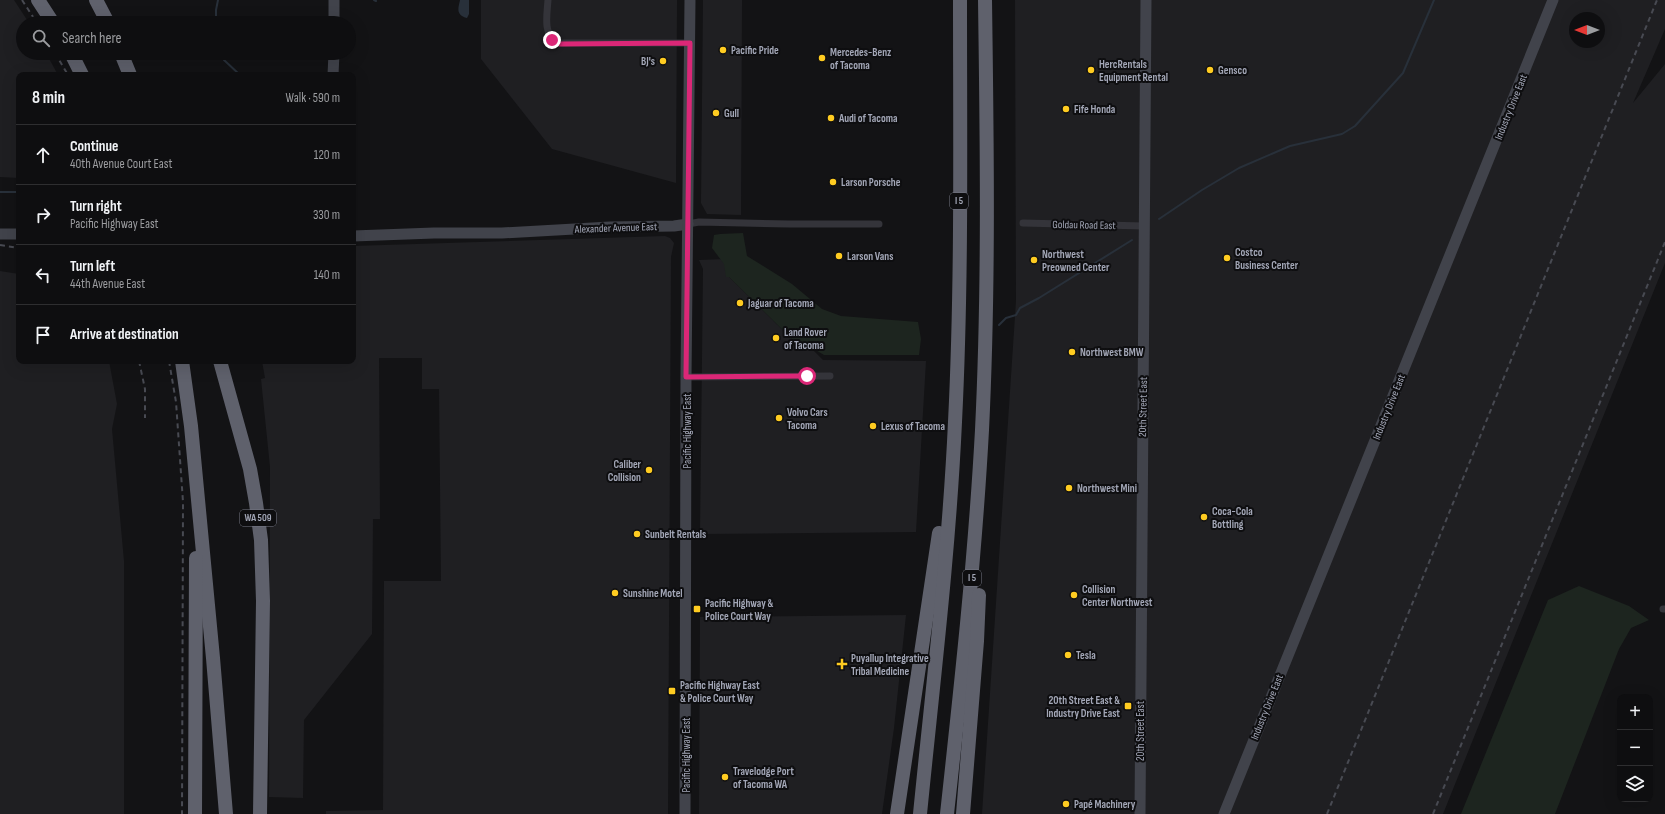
<!DOCTYPE html>
<meta charset="utf-8">
<style>
:root{--surface:#0e0e10;--page:#171719;--text:#f1f3f6;--muted:#9b9c9f;--line:#2e2e30}
body{margin:0;font-family:"Sofia Sans Condensed",sans-serif;background:var(--page);color:var(--text)}
.controls{position:absolute;right:12px;bottom:12px;display:grid;overflow:hidden;border-radius:8px;box-shadow:0 4px 16px #0002}
.controls button{width:36px;height:36px;display:grid;place-items:center;padding:0;border:0;border-bottom:1px solid var(--line);background:var(--surface);color:var(--text);font:20px sans-serif}
.compass{position:absolute;left:1569px;top:12px;width:36px;height:36px;border-radius:50%;background:var(--surface);box-shadow:0 4px 16px #0002;rotate:270deg}
.stop{position:absolute;width:12px;height:12px;margin:-9px;border:3px solid #db2777;border-radius:50%;background:#fff}
.stop.end{background:#db2777;border-color:#fff;box-shadow:0 1px 4px #0008}
.list{margin:0;padding:0;list-style:none}
h2{display:flex;justify-content:space-between;align-items:center;height:52px;margin:0;padding:0 16px;font-size:17px}
h2 small{font-size:13px;font-weight:400;color:var(--muted)}
.list li{display:grid;grid-template-columns:26px 1fr auto;gap:12px;align-items:center;box-sizing:border-box;height:60px;padding:0 16px;border-top:1px solid var(--line)}
.list b{display:block;font-size:15px;white-space:nowrap}
.list p{margin:0;font-size:13px;white-space:nowrap;color:var(--muted)}
.list em{font-size:13px;font-style:normal;color:var(--muted)}
.icon{flex:none;width:22px;height:22px;fill:none;stroke:currentColor;stroke-width:2;stroke-linecap:round;stroke-linejoin:round}
.map{position:relative;flex:none;width:1665px;height:814px;overflow:hidden}
.search{position:absolute;background:var(--surface);box-shadow:0 4px 16px #0002;left:16px;top:16px;width:340px;height:44px;display:flex;align-items:center;gap:10px;box-sizing:border-box;padding:0 14px;border-radius:22px;color:var(--muted);font-size:15px}
.panel{position:absolute;background:var(--surface);box-shadow:0 4px 16px #0002;left:16px;top:72px;width:340px;height:292px;border-radius:8px}
.map>svg:first-child{display:block}
.built{fill:#1f1f22;fill-rule:evenodd}
.green{fill:#1d251f}
.water{fill:#28303a}
.lines{fill:none;stroke-linecap:round;stroke-linejoin:round}
.stream{stroke:#28303a;stroke-width:2}
.street{stroke:#34343a;stroke-width:7}
.secondary{stroke:#41434b;stroke-width:11}
.highway{stroke:#5f616c;stroke-width:14}
.rail{stroke:#484a52;stroke-width:2;stroke-dasharray:5 4;stroke-linecap:butt}
.route{stroke:#db2777;stroke-width:5}
.poi-dot{fill:#ffcc21;stroke:#0e0e10;stroke-width:1.5}
.labels{text-anchor:middle;dominant-baseline:central;stroke-width:4;stroke-linejoin:round;paint-order:stroke}
.shield{fill:#0e0e10;stroke:#767985;stroke-width:1}
.shield-label{font-size:10px;font-weight:bold;fill:#a3a7b7}
.poi-label{font-size:11px;font-weight:bold;fill:#a3a7b7;stroke:#0e0e10;text-anchor:start}
.street-label{font-size:11px;fill:#a3a7b7;stroke:#0e0e10}
</style>
<div class="map">
<svg width="1665" height="814" viewBox="0 0 1665 814">
<rect width="100%" height="100%" fill="#131315"/>
<g class="built">
<polygon points="0,0 14,0 29,23 23,23 23,53 46,53 58,75 19,75 19,178 0,177"/>
<polygon points="481,0 677,0 676,183 552,149 481,59"/>
<polygon points="703,0 742,0 741,215 707,214 701,203"/>
<path d="M1015,0H1665V29L1633,103L1665,64V263L1443,814H982L1016,301ZM1575,18H1599V42H1575Z"/>
<polygon points="665,236 670,238 674,243 671,257 668,814 326,814 326,811 383,810 384,581 441,581 439,389 422,389 422,358 379,358 380,519 373,519 372,634 304,720 303,798 269,797 270,467 261,379 265,378 262,361 353,361 353,246"/>
<polygon points="726,259 727,277 729,277 797,344 809,346 823,360 926,361 916,532 700,534 703,269 699,260"/>
<polygon points="0,271 19,274 19,361 109,361 117,404 112,429 124,561 124,814 0,814"/>
<polygon points="906,615 894,728 882,814 699,814 700,617"/>
</g>
<g class="green">
<polygon points="743,233 747,256 792,284 822,309 841,316 918,322 921,339 919,355 824,355 809,346 797,344 729,277 726,277 724,264 712,248 714,235 720,234"/>
<polygon points="1579,586 1629,606 1649,620 1631,628 1619,649 1555,814 1461,814 1548,600"/>
</g>
<path class="water" d="M460,0H469V14L467,18C456,15 458,9 460,0Z"/>
<g class="lines">
<g class="stream">
<polyline points="374,0 376,1"/>
<polyline points="216,23 216,10 218,0"/>
<polyline points="221,53 224,60 240,75"/>
<polyline points="0,192 19,192"/>
<polyline points="1159,219 1202,190 1239,168 1290,146 1342,134 1355,126 1403,73 1434,0"/>
<polyline points="999,325 1006,318 1016,315 1020,308 1039,298 1132,240"/>
</g>
<g class="street">
<path d="M548,0C547,15 543,33 556,43H689"/>
<polyline points="1023,223 1144,226"/>
<polyline points="688,224 699,222 789,224 879,224"/>
<polyline points="686,377 830,376"/>
<polyline points="1663,609 1665,609"/>
</g>
<g class="secondary">
<polyline points="334,23 334,0"/>
<polyline points="333,75 334,53"/>
<polyline points="0,234 19,234"/>
<polyline points="353,236 434,233 502,233 610,227 674,226 688,224"/>
<polyline points="685,814 686,377 690,0"/>
<polyline points="1140,814 1146,0"/>
<polyline points="1224,814 1553,0"/>
</g>
<g class="highway">
<polyline points="38,0 53,23"/>
<polyline points="96,0 108,23"/>
<polyline points="71,53 82,75"/>
<polyline points="121,53 130,75"/>
<polyline points="182,361 191,426 213,658 226,814"/>
<polyline points="220,361 250,469 256,503 261,540 263,601 260,814"/>
<polyline points="195,814 196,558"/>
<polyline points="897,814 939,533"/>
<path d="M920,814C933,683 949,553 955,422C962,282 960,141 960,0"/>
<path d="M947,814C961,686 975,559 982,430C989,287 987,143 985,0"/>
<polyline points="963,814 977,641 979,595"/>
</g>
<g class="rail">
<polyline points="22,0 37,23"/>
<polyline points="55,53 68,75"/>
<polyline points="0,245 19,248"/>
<polyline points="139,361 145,389 145,418"/>
<polyline points="169,361 176,402 183,502 182,814"/>
<polyline points="1327,814 1657,0"/>
<polyline points="1433,814 1665,242"/>
</g>
</g>
<g class="lines">
<polyline class="route" points="552,40 560,44 690,43 686,377 807,376"/>
</g>
<g class="poi-dot">
<circle cx="723" cy="50" r="4"/>
<circle cx="822" cy="58" r="4"/>
<circle cx="663" cy="61" r="4"/>
<circle cx="1091" cy="70" r="4"/>
<circle cx="1210" cy="70" r="4"/>
<circle cx="1066" cy="109" r="4"/>
<circle cx="716" cy="113" r="4"/>
<circle cx="831" cy="118" r="4"/>
<circle cx="833" cy="182" r="4"/>
<circle cx="839" cy="256" r="4"/>
<circle cx="1227" cy="258" r="4"/>
<circle cx="1034" cy="260" r="4"/>
<circle cx="740" cy="303" r="4"/>
<circle cx="776" cy="338" r="4"/>
<circle cx="1072" cy="352" r="4"/>
<circle cx="779" cy="418" r="4"/>
<circle cx="873" cy="426" r="4"/>
<circle cx="649" cy="470" r="4"/>
<circle cx="1069" cy="488" r="4"/>
<circle cx="1204" cy="517" r="4"/>
<circle cx="637" cy="534" r="4"/>
<circle cx="615" cy="593" r="4"/>
<circle cx="1074" cy="595" r="4"/>
<rect x="693" y="605" width="8" height="8" rx="2"/>
<circle cx="1068" cy="655" r="4"/>
<path d="M840 658h4v4h4v4h-4v4h-4v-4h-4v-4h4z"/>
<rect x="668" y="687" width="8" height="8" rx="2"/>
<rect x="1124" y="702" width="8" height="8" rx="2"/>
<circle cx="725" cy="777" r="4"/>
<circle cx="1066" cy="804" r="4"/>
</g>
<g class="labels">
<g class="shield">
<rect x="950" y="193" width="18" height="16" rx="3"/>
<rect x="240" y="510" width="36" height="16" rx="3"/>
<rect x="963" y="570" width="18" height="16" rx="3"/>
</g>
<g class="shield-label">
<text x="959" y="201">I 5</text>
<text x="258" y="518">WA 509</text>
<text x="972" y="578">I 5</text>
</g>
<g class="poi-label">
<text x="731" y="50">Pacific Pride</text>
<text x="830" y="52">Mercedes-Benz<tspan x="830" dy="13">of Tacoma</tspan></text>
<text x="655" y="61" text-anchor="end">BJ's</text>
<text x="1099" y="64">HercRentals<tspan x="1099" dy="13">Equipment Rental</tspan></text>
<text x="1218" y="70">Gensco</text>
<text x="1074" y="109">Fife Honda</text>
<text x="724" y="113">Gull</text>
<text x="839" y="118">Audi of Tacoma</text>
<text x="841" y="182">Larson Porsche</text>
<text x="1235" y="252">Costco<tspan x="1235" dy="13">Business Center</tspan></text>
<text x="1042" y="254">Northwest<tspan x="1042" dy="13">Preowned Center</tspan></text>
<text x="847" y="256">Larson Vans</text>
<text x="748" y="303">Jaguar of Tacoma</text>
<text x="784" y="332">Land Rover<tspan x="784" dy="13">of Tacoma</tspan></text>
<text x="1080" y="352">Northwest BMW</text>
<text x="787" y="412">Volvo Cars<tspan x="787" dy="13">Tacoma</tspan></text>
<text x="881" y="426">Lexus of Tacoma</text>
<text x="641" y="464" text-anchor="end">Caliber<tspan x="641" dy="13">Collision</tspan></text>
<text x="1077" y="488">Northwest Mini</text>
<text x="1212" y="511">Coca-Cola<tspan x="1212" dy="13">Bottling</tspan></text>
<text x="645" y="534">Sunbelt Rentals</text>
<text x="1082" y="589">Collision<tspan x="1082" dy="13">Center Northwest</tspan></text>
<text x="623" y="593">Sunshine Motel</text>
<text x="705" y="603">Pacific Highway &amp;<tspan x="705" dy="13">Police Court Way</tspan></text>
<text x="1076" y="655">Tesla</text>
<text x="851" y="658">Puyallup Integrative<tspan x="851" dy="13">Tribal Medicine</tspan></text>
<text x="680" y="685">Pacific Highway East<tspan x="680" dy="13">&amp; Police Court Way</tspan></text>
<text x="1120" y="700" text-anchor="end">20th Street East &amp;<tspan x="1120" dy="13">Industry Drive East</tspan></text>
<text x="733" y="771">Travelodge Port<tspan x="733" dy="13">of Tacoma WA</tspan></text>
<text x="1074" y="804">Papé Machinery</text>
</g>
<g class="street-label">
<text transform="translate(1511 107) rotate(-68)">Industry Drive East</text>
<text transform="translate(1084 225) rotate(1)">Goldau Road East</text>
<text transform="translate(616 228) rotate(-2)">Alexander Avenue East</text>
<text transform="translate(1143 407) rotate(-89)">20th Street East</text>
<text transform="translate(1389 407) rotate(-68)">Industry Drive East</text>
<text transform="translate(687 431) rotate(-90)">Pacific Highway East</text>
<text transform="translate(1267 707) rotate(-68)">Industry Drive East</text>
<text transform="translate(1140 731) rotate(-90)">20th Street East</text>
<text transform="translate(686 755) rotate(-90)">Pacific Highway East</text>
</g>
</g>
</svg>
<div class="controls">
<button>+</button>
<button>−</button>
<button><svg class="icon" aria-label="layers" viewBox="0 0 24 24"><path d="M12 4l9 5-9 5-9-5zM3 14l9 5 9-5"/></svg></button>
</div>
<svg class="compass" viewBox="-18 -18 36 36"><path d="M0-13l5 13h-10z" fill="#e53935"/><path d="M0 13l5-13h-10z" fill="#9b9c9f"/></svg>
<div class="stop" style="left:807px;top:376px"></div>
<div class="stop end" style="left:552px;top:40px"></div>
<div class="search"><svg class="icon" aria-label="search" viewBox="0 0 24 24"><circle cx="10" cy="10" r="6"/><path d="M15 15l6 6"/></svg>Search here</div>
<section class="panel">
<h2>8 min<small>Walk · 590 m</small></h2>
<ul class="list">
<li><svg class="icon" aria-label="ahead" viewBox="0 0 24 24"><path d="M12 20V5M6 11l6-6 6 6"/></svg><div><b>Continue</b><p>40th Avenue Court East</p></div><em>120 m</em></li>
<li><svg class="icon" aria-label="right" viewBox="0 0 24 24"><path d="M7 20v-9h11M14 6l5 5-5 5"/></svg><div><b>Turn right</b><p>Pacific Highway East</p></div><em>330 m</em></li>
<li><svg class="icon" aria-label="left" viewBox="0 0 24 24"><path d="M17 20v-9H6M10 6l-5 5 5 5"/></svg><div><b>Turn left</b><p>44th Avenue East</p></div><em>140 m</em></li>
<li><svg class="icon" aria-label="arrive" viewBox="0 0 24 24"><path d="M6 21V4h12l-3 4 3 4H6"/></svg><div><b>Arrive at destination</b></div></li>
</ul>
</section>
</div>
